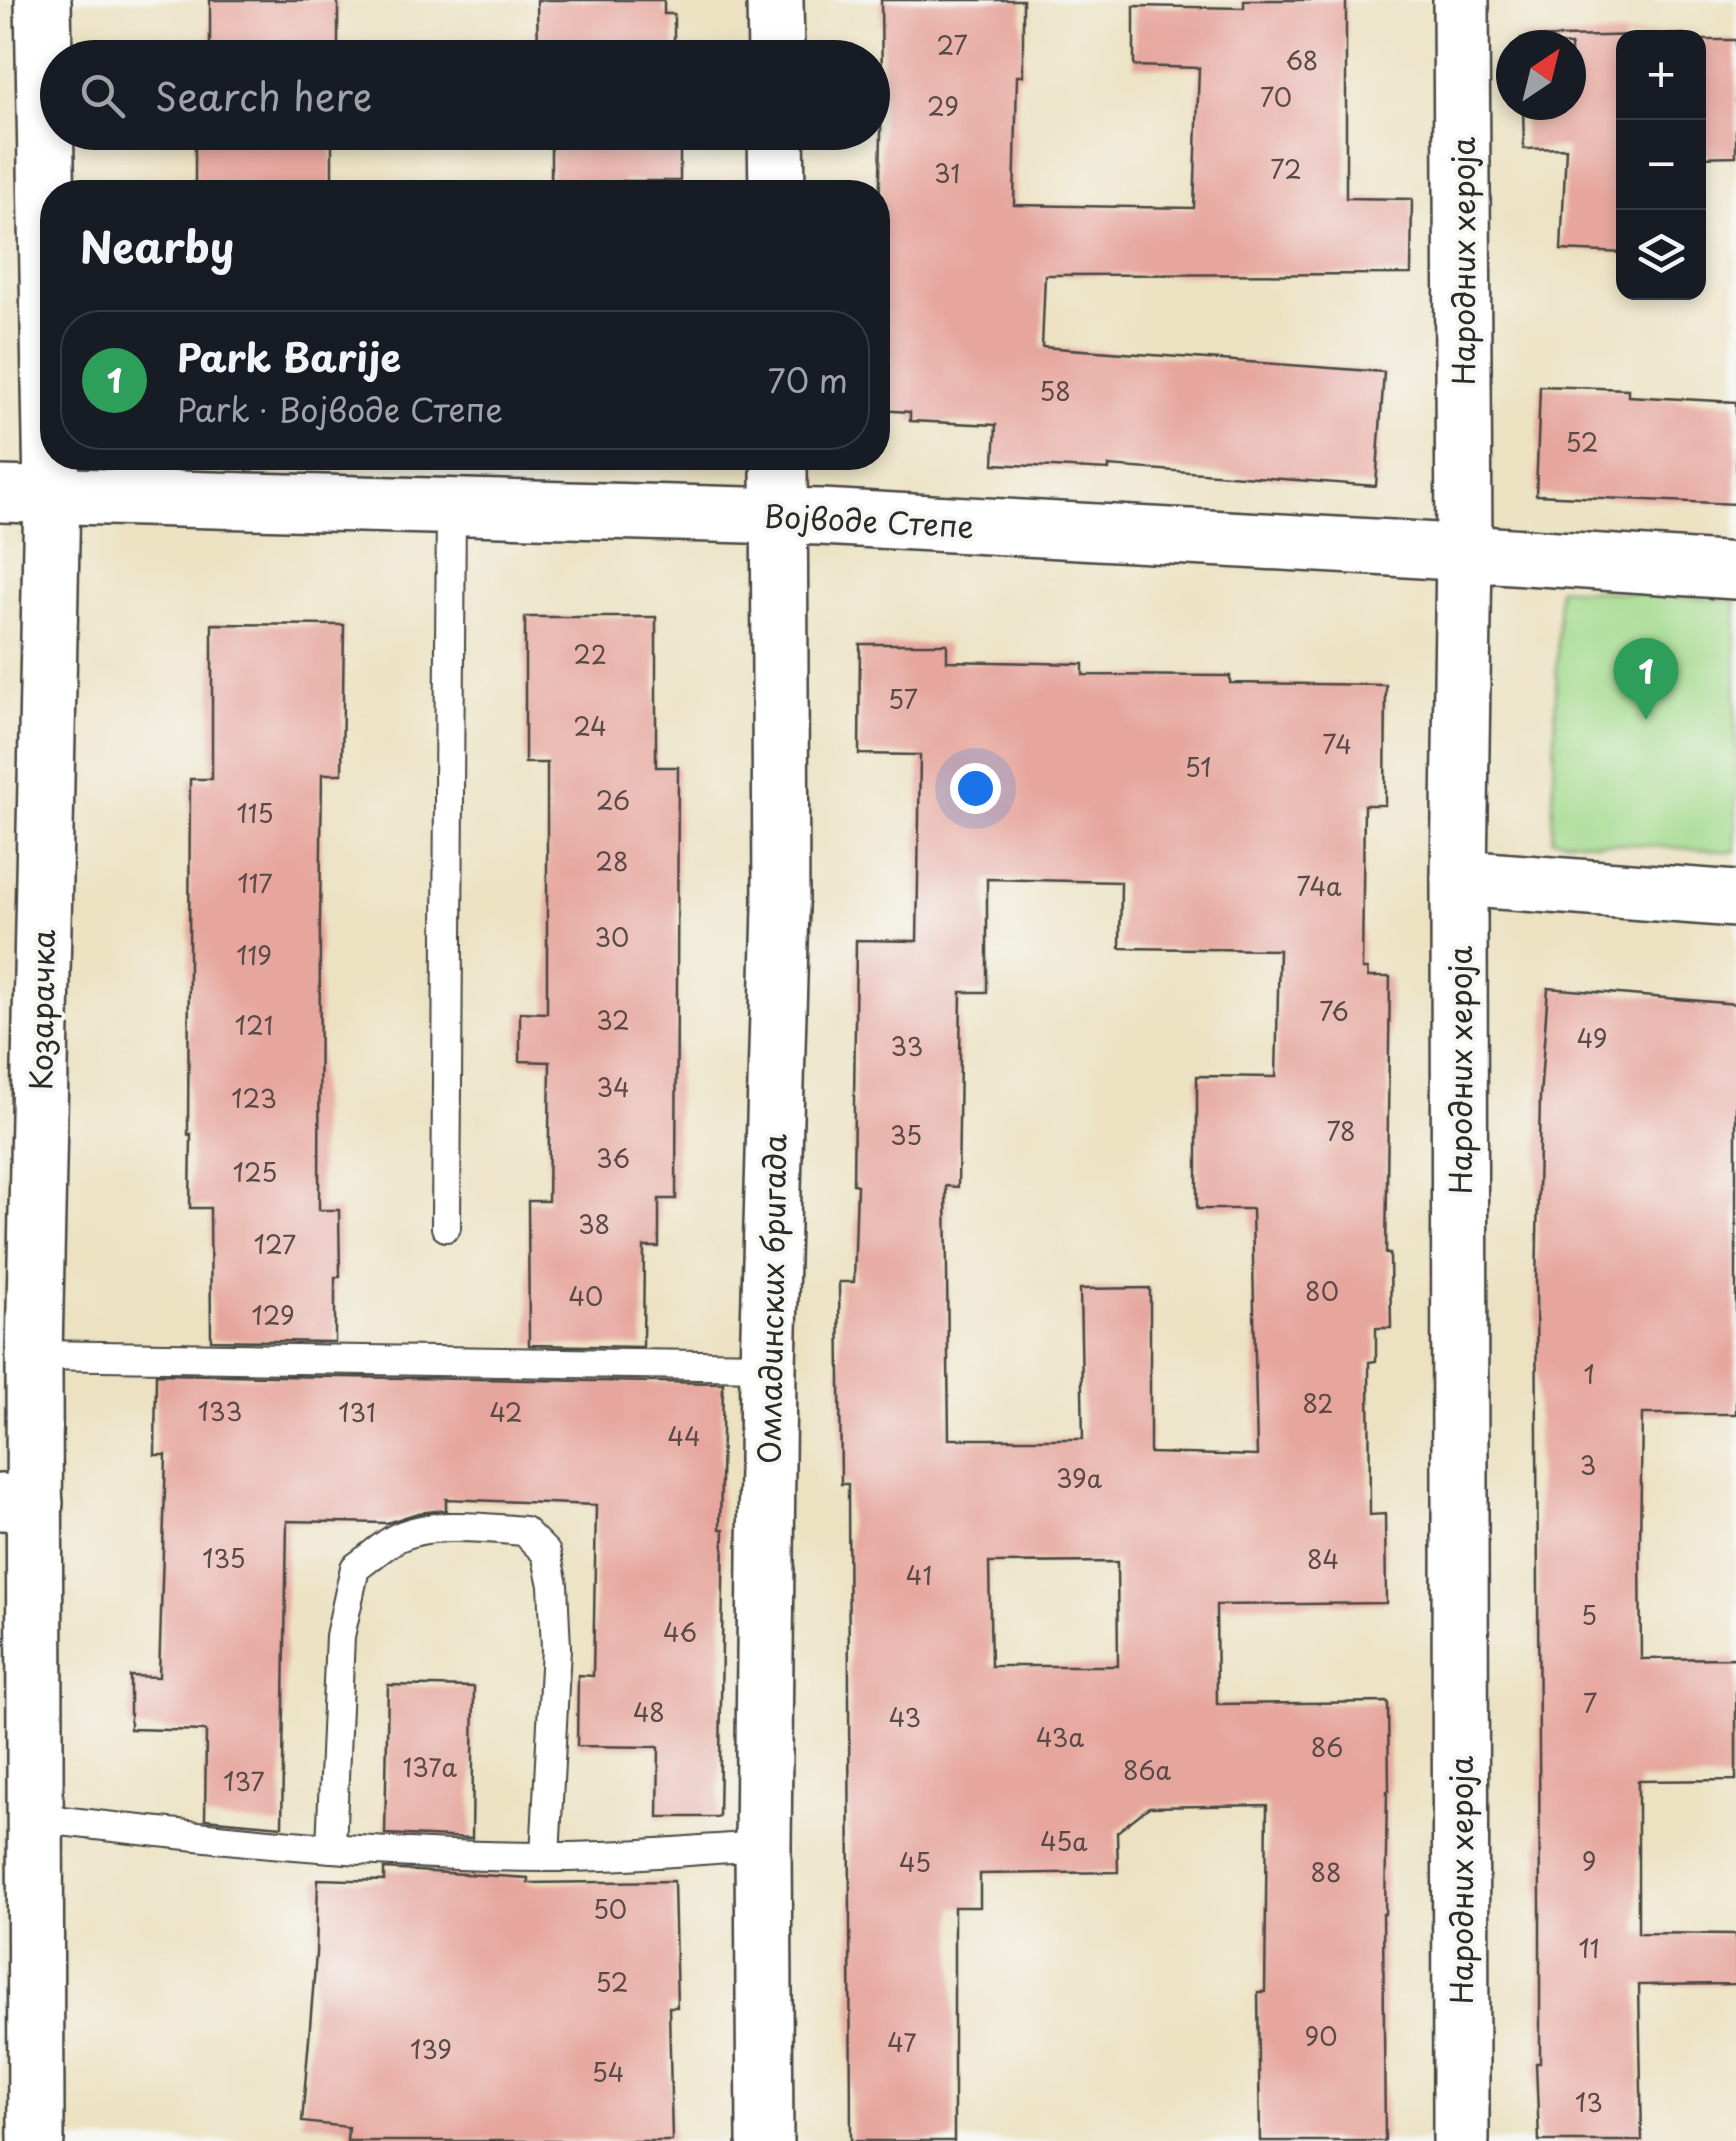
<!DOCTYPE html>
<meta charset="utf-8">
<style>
:root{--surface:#171b24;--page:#242831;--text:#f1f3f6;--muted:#9ea1a6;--line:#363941;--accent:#8c9099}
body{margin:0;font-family:"Playpen Sans",sans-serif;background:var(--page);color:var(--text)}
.controls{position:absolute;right:30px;top:30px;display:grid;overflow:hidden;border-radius:20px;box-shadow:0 5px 15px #0003}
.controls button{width:90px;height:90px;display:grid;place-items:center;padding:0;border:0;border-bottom:2px solid var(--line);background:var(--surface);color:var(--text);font:50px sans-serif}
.compass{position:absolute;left:1496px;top:30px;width:90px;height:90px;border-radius:50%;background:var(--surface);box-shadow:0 5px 15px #0003;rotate:35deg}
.you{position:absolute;left:975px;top:788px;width:35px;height:35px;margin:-25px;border:8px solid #fff;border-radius:50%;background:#1a73e8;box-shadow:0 0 0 15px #1a73e833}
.badge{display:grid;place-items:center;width:65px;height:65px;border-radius:50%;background:var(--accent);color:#fff;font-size:32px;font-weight:700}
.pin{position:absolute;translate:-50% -82px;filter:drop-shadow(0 2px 5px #0008)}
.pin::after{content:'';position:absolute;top:52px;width:35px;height:30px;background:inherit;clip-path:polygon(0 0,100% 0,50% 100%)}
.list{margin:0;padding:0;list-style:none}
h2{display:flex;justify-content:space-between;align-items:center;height:130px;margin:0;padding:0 40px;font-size:42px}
h2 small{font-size:32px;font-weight:400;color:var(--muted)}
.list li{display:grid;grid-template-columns:65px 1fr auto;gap:30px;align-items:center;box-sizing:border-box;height:140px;margin:0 20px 20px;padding:0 20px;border:2px solid var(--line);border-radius:40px}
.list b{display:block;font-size:38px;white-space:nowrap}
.list p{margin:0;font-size:32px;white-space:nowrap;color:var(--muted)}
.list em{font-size:32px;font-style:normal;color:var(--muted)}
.icon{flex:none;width:55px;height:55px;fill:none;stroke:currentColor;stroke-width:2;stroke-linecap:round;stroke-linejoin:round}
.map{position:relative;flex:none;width:1736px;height:2141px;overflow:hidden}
.search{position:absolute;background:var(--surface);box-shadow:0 5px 15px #0003;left:40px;top:40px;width:850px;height:110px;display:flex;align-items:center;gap:25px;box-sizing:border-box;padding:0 35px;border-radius:55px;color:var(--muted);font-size:38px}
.panel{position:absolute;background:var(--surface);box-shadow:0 5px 15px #0003;left:40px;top:180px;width:850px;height:290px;border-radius:40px}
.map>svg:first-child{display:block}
.green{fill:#a3da8c;stroke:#67825c;stroke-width:2.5}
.building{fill:#e6a69d;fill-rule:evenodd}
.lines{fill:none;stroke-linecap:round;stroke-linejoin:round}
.lane-casing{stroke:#484642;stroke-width:32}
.street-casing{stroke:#484642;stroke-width:60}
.secondary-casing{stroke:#484642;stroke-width:60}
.lane{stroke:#fff;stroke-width:28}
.street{stroke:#fff;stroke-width:55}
.secondary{stroke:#fff;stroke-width:55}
.labels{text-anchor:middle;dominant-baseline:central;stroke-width:8;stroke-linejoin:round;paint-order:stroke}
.number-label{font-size:25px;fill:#5a4a48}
.street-label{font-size:30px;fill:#2b2b2b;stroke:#f6f6f2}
</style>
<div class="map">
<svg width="1736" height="2141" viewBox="0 0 1736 2141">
<rect width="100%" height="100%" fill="#f6f6f2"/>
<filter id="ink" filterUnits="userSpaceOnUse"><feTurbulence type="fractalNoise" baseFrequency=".01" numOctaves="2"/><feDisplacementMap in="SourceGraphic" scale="20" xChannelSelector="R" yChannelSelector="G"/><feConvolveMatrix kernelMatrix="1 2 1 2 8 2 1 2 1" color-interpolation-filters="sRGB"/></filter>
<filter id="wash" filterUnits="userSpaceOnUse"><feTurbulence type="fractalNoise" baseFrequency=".0048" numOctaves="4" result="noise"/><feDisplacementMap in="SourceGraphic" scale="40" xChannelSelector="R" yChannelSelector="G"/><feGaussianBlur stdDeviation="2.25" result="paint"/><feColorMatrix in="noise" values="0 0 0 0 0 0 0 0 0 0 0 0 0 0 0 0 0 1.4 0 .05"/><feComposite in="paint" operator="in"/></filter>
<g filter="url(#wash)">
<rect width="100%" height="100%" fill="#ece2c2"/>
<polygon class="green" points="1559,588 1736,601 1736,852 1552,839"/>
<g id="blocks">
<g class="building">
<polygon points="210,0 338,0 338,51 331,51 331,58 194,58 194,52 210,52"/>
<polygon points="537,0 664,0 664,14 674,14 674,51 679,51 679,58 538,58"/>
<polygon points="881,0 1023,0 1023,76 1017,76 1014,205 1194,208 1199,68 1134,66 1134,6 1244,8 1244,0 1346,0 1346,198 1412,199 1411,274 1045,275 1042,347 1384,372 1376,486 1109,466 1109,470 994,464 996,425 910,421 910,412 878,410 878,266 882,89"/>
<polygon points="1684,34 1684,38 1624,38 1624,253 1561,250 1566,148 1524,149 1523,105 1571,105 1571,45 1522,45 1521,38"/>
<polygon points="1698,40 1736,40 1736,156 1698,157"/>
<polygon points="195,132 332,132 332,192 195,191"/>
<polygon points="551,132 680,132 680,181 623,181 623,192 566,192 566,181 551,181"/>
<polygon points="1540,386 1628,389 1628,396 1736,402 1736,504 1536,495"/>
<polygon points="525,617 656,617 656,767 678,767 676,1199 659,1199 659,1247 644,1247 643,1347 529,1345 528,1201 548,1201 550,1062 520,1061 520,1012 547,1013 547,763 525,763"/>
<polygon points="212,624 344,625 342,774 322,774 320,920 319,1210 339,1210 340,1277 335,1277 335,1342 211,1340 210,1208 190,1208 191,1134 188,1135 190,779 212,779"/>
<path d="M860,644H947V661L1083,664V675L1230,676V683L1386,685L1385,805H1364L1362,969H1367L1368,977H1390L1386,1254H1390L1391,1328H1376V1361L1369,1362L1370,1515L1385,1514L1386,1603L1216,1605L1217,1704L1388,1702L1389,1791H1387L1385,1914H1383L1385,2141H1260L1258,1992H1265L1267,1805L1149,1807L1117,1832L1118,1872L980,1874V1907H954V2141H851L848,1484H841L839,1282H854L857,1185L853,1184L856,940L917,941L920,755L859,754ZM987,879L1121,882L1120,948L1279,950L1276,1077L1197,1076V1209H1252L1257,1456L1150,1453V1288L1080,1289L1083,1439H949L946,1186L958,1187L961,992H987ZM1117,1562L1118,1666H991L989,1563Z"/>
<polygon points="1548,988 1736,1004 1736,1414 1642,1414 1640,1546 1641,1659 1736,1658 1736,1780 1638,1781 1638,1933 1736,1934 1736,1984 1639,1985 1642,2141 1539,2141 1536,2063 1540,2063 1540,1905 1536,1286 1540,1097"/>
<polygon points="156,1374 723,1383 720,1529 724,1529 719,1817 658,1817 659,1747 577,1746 578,1675 593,1676 596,1505 446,1499 446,1510 418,1513 387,1523 287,1521 282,1826 205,1819 206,1731 130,1729 130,1676 159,1677 166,1455 155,1455"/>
<polygon points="388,1685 474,1687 472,1838 385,1834"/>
<polygon points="384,1869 528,1878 528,1883 674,1881 677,2007 669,2007 672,2141 347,2141 348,2127 302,2122 316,1954 318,1879 384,1881"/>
</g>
</g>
</g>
<g filter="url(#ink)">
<use href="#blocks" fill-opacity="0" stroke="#484642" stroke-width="2.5"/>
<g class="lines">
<g class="lane-casing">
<g id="lane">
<polyline points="446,1227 451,505"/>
<polyline points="34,1355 768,1366"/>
<path d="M36,1818C204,1838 373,1856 543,1857C615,1858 691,1850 763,1846"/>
<path d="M331,1848L340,1636L355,1568C368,1559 380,1548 393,1540C428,1520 485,1528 524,1531L546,1553L553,1585L556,1648L545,1857"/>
</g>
</g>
<g class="street-casing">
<g id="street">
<polyline points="775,0 776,58"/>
<polyline points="776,132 777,192"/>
<polyline points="0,494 821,517 1391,548 1736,571"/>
<polyline points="1459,878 1736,899"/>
<polyline points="0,1502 35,1503"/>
<polyline points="765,2141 763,1846 768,1366 781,907 779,458"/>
<polyline points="1461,2141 1459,878 1464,552 1461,0"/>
</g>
</g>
<g class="secondary-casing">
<polyline id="secondary" points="36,2141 34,1355 52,494 43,0"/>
</g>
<use href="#lane" class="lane"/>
<use href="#street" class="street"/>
<use href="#secondary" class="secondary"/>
</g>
</g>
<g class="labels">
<g class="number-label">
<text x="952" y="45">27</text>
<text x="1302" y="60">68</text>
<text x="1276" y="97">70</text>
<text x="943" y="106">29</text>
<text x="1286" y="169">72</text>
<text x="947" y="173">31</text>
<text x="1055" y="391">58</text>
<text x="1582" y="442">52</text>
<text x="590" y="654">22</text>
<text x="903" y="699">57</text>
<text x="590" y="726">24</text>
<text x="1337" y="744">74</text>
<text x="1198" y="767">51</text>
<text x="613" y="800">26</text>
<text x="255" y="813">115</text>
<text x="612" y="861">28</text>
<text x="255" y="883">117</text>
<text x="1319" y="886">74a</text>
<text x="612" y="937">30</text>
<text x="254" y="955">119</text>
<text x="1334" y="1011">76</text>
<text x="613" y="1020">32</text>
<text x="254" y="1025">121</text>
<text x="1592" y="1038">49</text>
<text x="907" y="1046">33</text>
<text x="613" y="1087">34</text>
<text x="254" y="1098">123</text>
<text x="1341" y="1131">78</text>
<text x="906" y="1135">35</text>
<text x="613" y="1158">36</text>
<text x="255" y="1172">125</text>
<text x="594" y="1224">38</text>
<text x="275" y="1244">127</text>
<text x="1322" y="1291">80</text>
<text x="586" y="1296">40</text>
<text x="273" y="1315">129</text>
<text x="1589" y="1374">1</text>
<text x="1318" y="1403">82</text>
<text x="220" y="1411">133</text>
<text x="357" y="1412">131</text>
<text x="506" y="1412">42</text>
<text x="684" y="1436">44</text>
<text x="1588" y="1465">3</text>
<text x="1079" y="1478">39a</text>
<text x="224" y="1558">135</text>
<text x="1323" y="1559">84</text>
<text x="919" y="1575">41</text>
<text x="1589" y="1615">5</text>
<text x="680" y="1632">46</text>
<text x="1590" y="1703">7</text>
<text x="649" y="1712">48</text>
<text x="905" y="1717">43</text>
<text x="1060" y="1737">43a</text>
<text x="1327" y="1747">86</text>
<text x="430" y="1767">137a</text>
<text x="1147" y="1770">86a</text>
<text x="244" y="1781">137</text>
<text x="1064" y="1841">45a</text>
<text x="1589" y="1861">9</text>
<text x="915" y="1862">45</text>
<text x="1326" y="1872">88</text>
<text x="610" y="1909">50</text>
<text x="1589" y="1948">11</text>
<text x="612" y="1982">52</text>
<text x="1321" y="2036">90</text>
<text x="902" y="2042">47</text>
<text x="431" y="2049">139</text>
<text x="608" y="2072">54</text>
<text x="1589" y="2102">13</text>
</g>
<g class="street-label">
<text transform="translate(1462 261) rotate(-90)">Народних хероја</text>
<text transform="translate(869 520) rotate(3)">Војводе Степе</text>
<text transform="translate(41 1010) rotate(-89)">Козарачка</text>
<text transform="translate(1459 1070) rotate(-90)">Народних хероја</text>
<text transform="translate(771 1299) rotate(-89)">Омладинских бригада</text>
<text transform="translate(1460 1880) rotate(-90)">Народних хероја</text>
</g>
</g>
</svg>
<div class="controls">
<button>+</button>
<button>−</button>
<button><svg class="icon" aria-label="layers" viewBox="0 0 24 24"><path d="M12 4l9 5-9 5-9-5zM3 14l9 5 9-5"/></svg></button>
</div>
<svg class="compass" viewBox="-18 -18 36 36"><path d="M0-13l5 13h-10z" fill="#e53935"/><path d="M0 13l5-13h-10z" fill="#9ea1a6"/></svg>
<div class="you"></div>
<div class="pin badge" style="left:1646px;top:720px;background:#2e9e5b">1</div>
<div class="search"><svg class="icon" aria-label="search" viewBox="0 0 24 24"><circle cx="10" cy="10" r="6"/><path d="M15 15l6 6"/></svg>Search here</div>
<section class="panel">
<h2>Nearby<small></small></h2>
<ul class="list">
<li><span class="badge" style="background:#2e9e5b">1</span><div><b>Park Barije</b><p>Park · Војводе Степе</p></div><em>70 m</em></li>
</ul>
</section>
</div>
